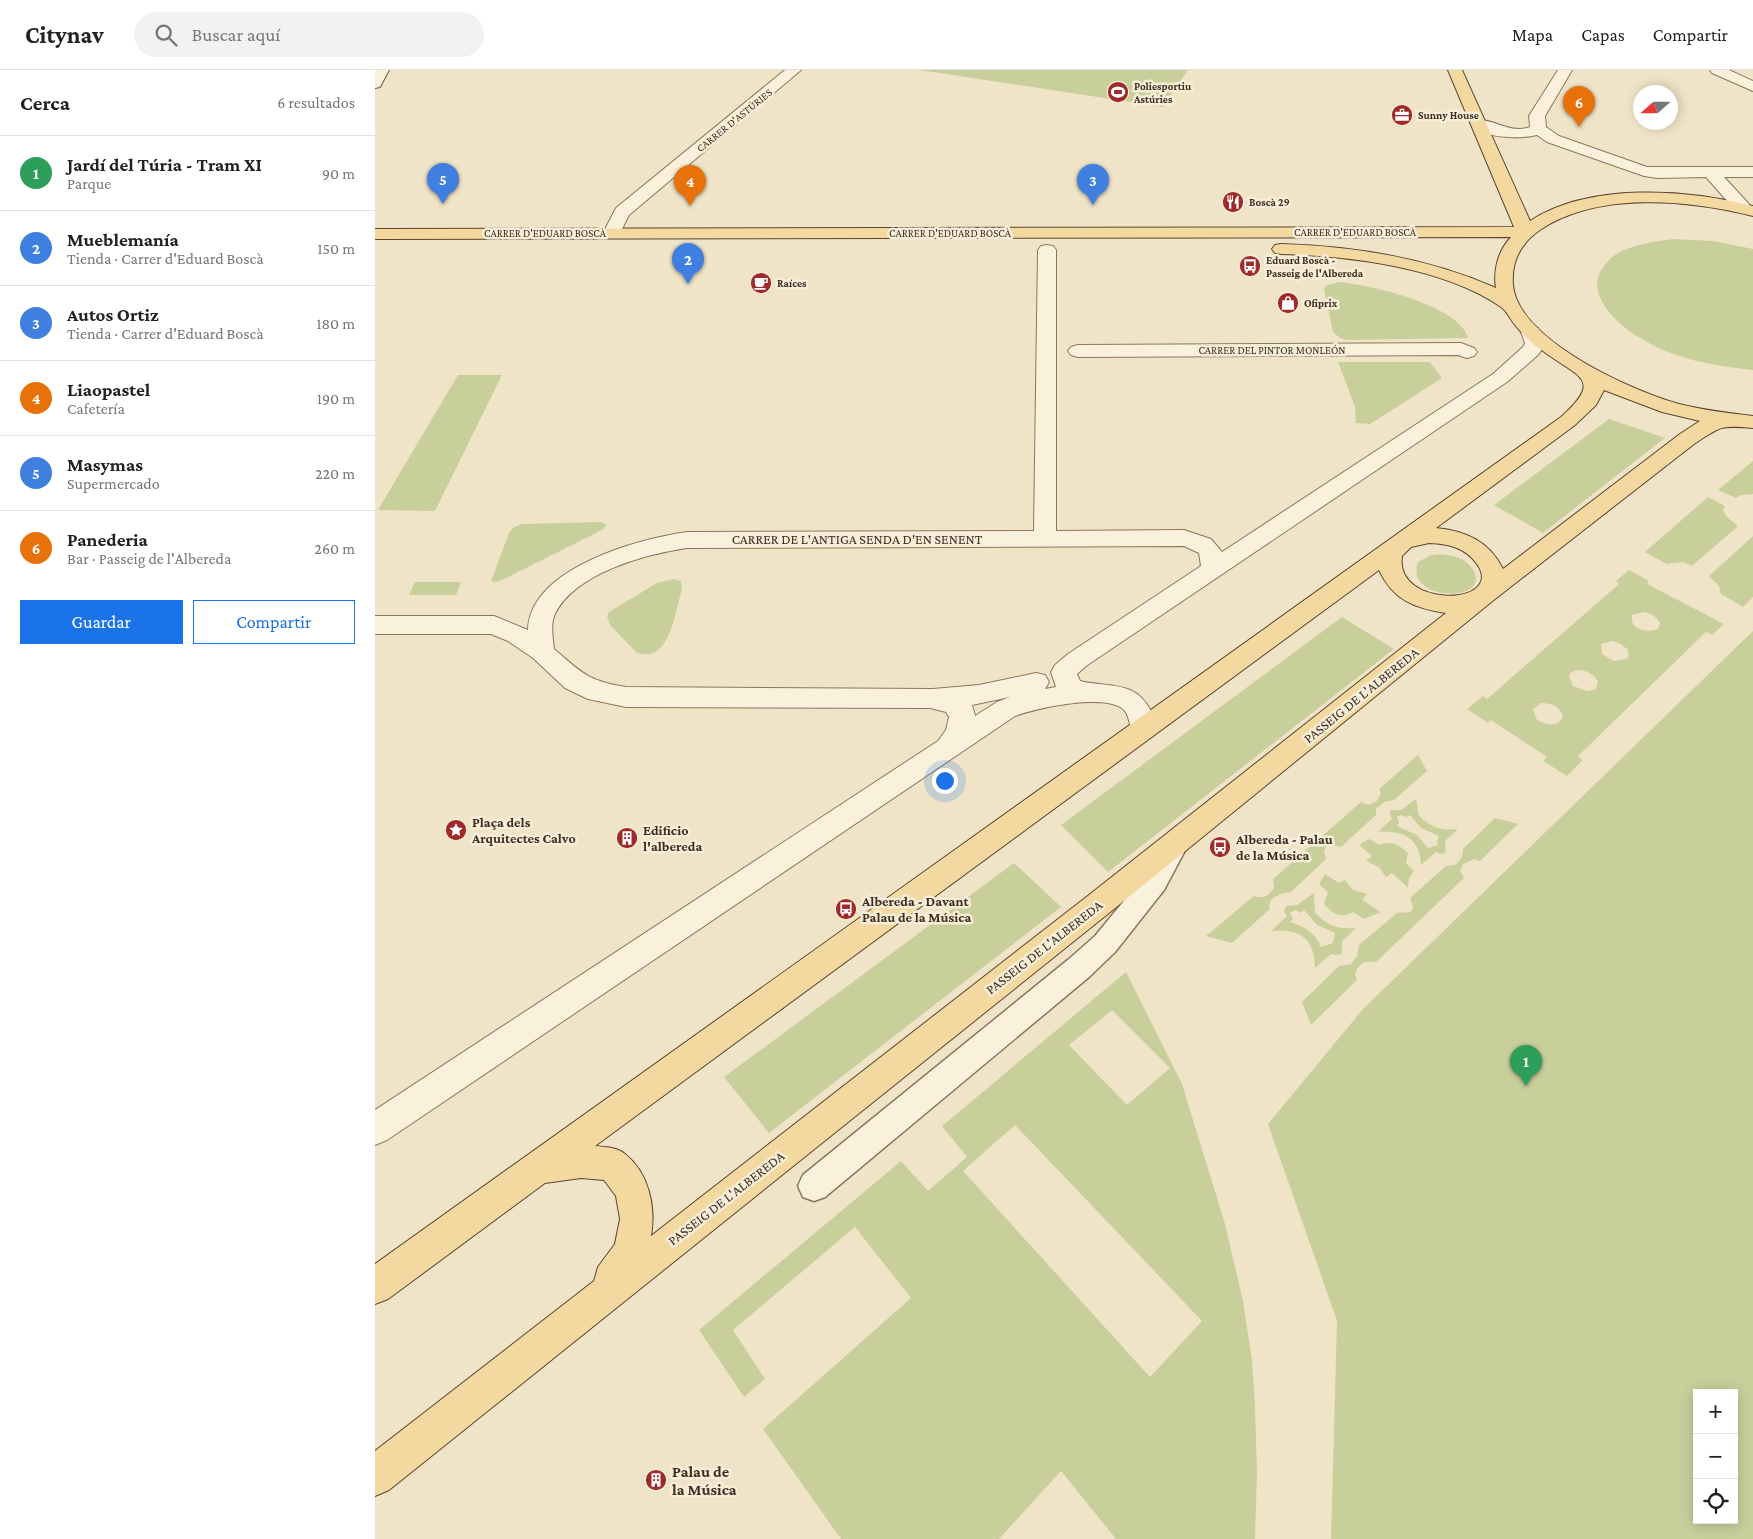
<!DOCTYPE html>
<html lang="es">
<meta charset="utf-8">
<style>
:root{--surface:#fff;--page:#f2f2f2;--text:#222;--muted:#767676;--line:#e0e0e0;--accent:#1a73e8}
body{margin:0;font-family:"Crimson Pro",serif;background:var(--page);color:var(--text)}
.controls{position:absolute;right:15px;bottom:15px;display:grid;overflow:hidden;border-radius:0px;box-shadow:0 2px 12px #0003}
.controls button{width:45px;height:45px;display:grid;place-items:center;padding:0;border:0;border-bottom:1px solid var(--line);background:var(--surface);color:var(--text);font:25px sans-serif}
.compass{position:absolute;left:1258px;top:15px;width:45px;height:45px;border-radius:50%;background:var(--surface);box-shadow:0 2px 12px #0003;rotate:249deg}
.you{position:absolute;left:569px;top:710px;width:18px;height:18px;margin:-12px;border:4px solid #fff;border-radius:50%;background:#1a73e8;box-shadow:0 0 0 8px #1a73e833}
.badge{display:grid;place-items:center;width:32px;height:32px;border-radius:50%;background:var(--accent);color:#fff;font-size:16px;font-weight:700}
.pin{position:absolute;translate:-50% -41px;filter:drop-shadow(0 1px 2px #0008)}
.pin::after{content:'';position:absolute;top:26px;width:18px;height:15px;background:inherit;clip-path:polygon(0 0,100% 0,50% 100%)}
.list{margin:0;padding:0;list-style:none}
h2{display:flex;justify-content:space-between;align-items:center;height:65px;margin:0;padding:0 20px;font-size:21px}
h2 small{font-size:16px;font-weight:400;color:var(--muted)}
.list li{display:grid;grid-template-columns:32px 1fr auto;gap:15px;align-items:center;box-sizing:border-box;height:75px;padding:0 20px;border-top:1px solid var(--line)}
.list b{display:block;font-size:19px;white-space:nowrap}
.list p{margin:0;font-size:16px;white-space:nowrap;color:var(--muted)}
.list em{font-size:16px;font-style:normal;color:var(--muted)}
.actions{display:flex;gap:10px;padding:15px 20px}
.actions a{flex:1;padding:11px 0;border:1px solid var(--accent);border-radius:0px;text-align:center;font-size:18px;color:var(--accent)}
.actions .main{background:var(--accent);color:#fff}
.icon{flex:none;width:28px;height:28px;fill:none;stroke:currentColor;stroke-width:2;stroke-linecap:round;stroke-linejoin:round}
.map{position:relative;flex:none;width:1378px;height:1469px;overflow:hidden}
header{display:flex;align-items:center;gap:30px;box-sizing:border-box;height:70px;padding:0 25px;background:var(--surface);border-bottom:1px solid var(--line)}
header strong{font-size:24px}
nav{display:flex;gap:28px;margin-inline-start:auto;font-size:18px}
.search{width:350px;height:45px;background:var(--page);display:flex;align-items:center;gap:12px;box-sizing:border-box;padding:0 18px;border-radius:28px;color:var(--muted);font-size:19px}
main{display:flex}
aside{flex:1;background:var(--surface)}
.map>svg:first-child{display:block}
.green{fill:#c9cf9b;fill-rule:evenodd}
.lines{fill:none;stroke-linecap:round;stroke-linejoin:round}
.lane-casing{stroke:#8d765c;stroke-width:3}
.street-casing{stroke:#8d765c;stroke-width:2}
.secondary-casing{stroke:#6f573f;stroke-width:2}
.primary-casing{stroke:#5b4430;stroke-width:2}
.lane{fill:#faf1dc;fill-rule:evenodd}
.street{fill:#faf1dc;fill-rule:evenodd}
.secondary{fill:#faf1dc;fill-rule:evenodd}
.primary{fill:#f3d9a0;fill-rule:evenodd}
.labels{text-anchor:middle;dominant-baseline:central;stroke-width:5;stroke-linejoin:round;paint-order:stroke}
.far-poi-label{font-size:11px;font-weight:bold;fill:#3d2e20;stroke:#f7eed8;text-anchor:start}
.far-street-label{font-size:11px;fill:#3d2e20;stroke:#f7eed8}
.street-label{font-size:14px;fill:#3d2e20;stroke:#f7eed8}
.poi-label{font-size:14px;font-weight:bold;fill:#3d2e20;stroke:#f7eed8;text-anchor:start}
.near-poi-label{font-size:16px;font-weight:bold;fill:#3d2e20;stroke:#f7eed8;text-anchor:start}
</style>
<header>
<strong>Citynav</strong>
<div class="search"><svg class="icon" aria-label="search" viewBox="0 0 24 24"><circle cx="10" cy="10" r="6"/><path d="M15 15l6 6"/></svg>Buscar aquí</div>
<nav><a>Mapa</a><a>Capas</a><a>Compartir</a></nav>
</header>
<main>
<aside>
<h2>Cerca<small>6 resultados</small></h2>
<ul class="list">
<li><span class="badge" style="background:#2e9e5b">1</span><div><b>Jardí del Túria - Tram XI</b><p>Parque</p></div><em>90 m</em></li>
<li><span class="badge" style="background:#3f7fe0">2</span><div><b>Mueblemanía</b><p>Tienda · Carrer d'Eduard Boscà</p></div><em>150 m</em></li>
<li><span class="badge" style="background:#3f7fe0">3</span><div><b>Autos Ortiz</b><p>Tienda · Carrer d'Eduard Boscà</p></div><em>180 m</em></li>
<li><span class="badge" style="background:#e8710a">4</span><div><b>Liaopastel</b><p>Cafetería</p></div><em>190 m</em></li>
<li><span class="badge" style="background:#3f7fe0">5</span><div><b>Masymas</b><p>Supermercado</p></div><em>220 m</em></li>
<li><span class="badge" style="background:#e8710a">6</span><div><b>Panederia</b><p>Bar · Passeig de l'Albereda</p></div><em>260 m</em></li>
</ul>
<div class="actions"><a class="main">Guardar</a><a>Compartir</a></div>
</aside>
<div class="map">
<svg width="1378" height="1469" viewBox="0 0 1378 1469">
<rect width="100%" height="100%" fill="#f0e4c8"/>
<g class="green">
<polygon points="545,0 813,0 788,37"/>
<path d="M1298,169L1338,171L1378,179V300C1339,296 1299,289 1265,268C1243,255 1207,223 1229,196C1232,192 1235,188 1240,185C1258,174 1278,172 1298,169Z"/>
<path d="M965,212C995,215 1084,235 1093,268L972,270L965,268L958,262L949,219L952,215Z"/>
<polygon points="963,292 1055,292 1067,308 995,354 981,353 980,337"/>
<polygon points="83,305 127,305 60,441 3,440"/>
<polygon points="1234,349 1290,368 1168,463 1119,435"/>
<polygon points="1378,391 1378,424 1366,425 1361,428 1343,420"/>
<polygon points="1333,427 1350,436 1348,440 1351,446 1363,456 1317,496 1308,492 1292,494 1270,482"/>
<polygon points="226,452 232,455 229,459 125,511 118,512 116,511 134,463 139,457 147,454"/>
<polygon points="1378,466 1378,527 1368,537 1346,524 1344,516 1334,506"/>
<path d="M1065,484C1077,485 1092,488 1098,500C1118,533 1028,532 1043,492L1056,485Z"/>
<path d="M1254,500L1274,511L1272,514L1349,554L1337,565L1331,562L1203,686L1208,690L1192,706L1168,691L1172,687L1116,650L1113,653L1092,639L1108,626L1112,629L1244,514L1241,511ZM1268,542C1276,543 1281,546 1285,553L1283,559C1272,563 1254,560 1257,545ZM1237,571L1246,574L1253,580L1254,586L1252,589L1239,591L1227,584L1226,574ZM1202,600C1211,600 1220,604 1223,612L1221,619L1212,621L1198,616L1194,607L1195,603ZM1166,633C1177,633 1184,636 1188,646C1184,658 1171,655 1162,650L1158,639Z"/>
<path d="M299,509L306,511L307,519C300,541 295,596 261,582L235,555L232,546L234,542L282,513Z"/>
<polygon points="40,512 86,512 81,525 34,525"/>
<polygon points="967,547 1019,579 733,802 686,755"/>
<path d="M1378,561V1469H956L962,1251L893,1054L988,939ZM1322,1323H1359V1450H1322Z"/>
<path d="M1043,685L1052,701L1019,730L1010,732L1001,738V745L966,777L957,775L951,777L949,781L951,789L916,822L905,824L896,830L894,835L895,839L857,873L831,866L879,826C889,829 893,826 899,818L898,809L986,732L994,735L1002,731L1006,723L1004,719Z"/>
<path d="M1041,729L1044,746C1057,758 1066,761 1083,759L1070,771L1071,782L1066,784L1061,782L1046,795C1045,768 1028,760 1003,762L1017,749L1015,745V740H1026ZM1026,745L1031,747L1035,745L1046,758L1064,766L1062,771L1063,775L1053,778L1042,765L1022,756L1024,753L1022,746Z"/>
<path d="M1120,748L1143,754L1105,791L1099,789L1088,794L1085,801L1089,808L1001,892C990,891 984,892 980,904L982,910L936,955L927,932L964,896L976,894L982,886L984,875L1022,843L1036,842L1038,837L1035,828L1071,796L1080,795L1084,791L1087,787L1088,779Z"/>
<path d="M994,769L1005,775C1017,770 1024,775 1033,783L1031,793L1039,801L1034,808L1033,818L1017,803L1011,807L1004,797L991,791L997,786L984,775Z"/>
<polygon points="639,793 686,837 394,1063 349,1007"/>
<path d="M950,804L964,813L970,810L978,820L992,824L987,830L1006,842L989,849L978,842C965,849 958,844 949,834L953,822L944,814Z"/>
<path d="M939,823L940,843C955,857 961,859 981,858L967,871V884L961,885L956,884L940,898C940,868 924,858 896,861L912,846L909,841L911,836L922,835ZM921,840L925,843L929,840L942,855L960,863L958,873L946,877C941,864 930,856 915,852L918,849L915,843Z"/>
<path d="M751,902L807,1014L850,1154L868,1231L877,1291L880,1335L882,1404L880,1469H741L686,1401L624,1469H466L388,1359L536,1228L480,1157L358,1260L390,1309L369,1327L324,1260L526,1091L553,1121L592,1087L567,1056ZM737,940L795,998L752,1035L694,975ZM640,1055L827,1251L775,1307L588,1101Z"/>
</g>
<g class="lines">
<g class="lane-casing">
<polygon id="lane" points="801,763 810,766 814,773 789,820 740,882 714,907 450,1127 439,1131 428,1127 423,1116 428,1105 694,889 720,866 771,804 792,766"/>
</g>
<g class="street-casing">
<g id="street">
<polygon points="410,0 426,0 254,145 243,167 237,168 231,167 228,163 241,138"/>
<path d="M1183,0H1197L1170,46L1171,57L1184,66L1272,97H1378V107H1349L1373,133L1376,137L1373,141L1367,142L1361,141L1331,107L1282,108L1269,106L1172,72L1162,65C1146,69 1107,69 1097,54L1099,51C1117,46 1134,65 1155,57L1154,46Z"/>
<polygon points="1335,0 1354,0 1378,11 1378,21 1337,3"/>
<path d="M672,175L678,176L681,180V461L809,460L836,469L847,482L1118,304L1148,277L1150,273L1146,262L1149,258L1156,256L1163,258L1170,273L1164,284L1132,312L711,596L702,604L705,611C735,618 760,610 776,641C781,650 782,659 777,667L768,670L759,667C755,659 755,648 750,641C734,622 661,638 640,646L12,1070L0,1075V1040L563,671L571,660L574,647L571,642L555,638L251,637L213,629L190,618L158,588L133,571L116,564H0V546H119L153,560C155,498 263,469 312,462L659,461L663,180L666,176ZM809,476L824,483L826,496L693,584L680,595L676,602L681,617L670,619L674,612L670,605L661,603L604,615L558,619L251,617C213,611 207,603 179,579C178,568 175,554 180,544C200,503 271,484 312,478ZM635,627L622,632L600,646L597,635Z"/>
<polygon points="1086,273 1099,278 1102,282 1099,286 1092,288 1083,285 703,287 696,285 693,281 696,277 703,275"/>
</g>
</g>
<g class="secondary-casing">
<polygon id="secondary" points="0,0 14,0 5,17 0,18"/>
</g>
<g class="primary-casing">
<path id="primary" d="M1073,0H1087L1155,151C1214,112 1312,119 1378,136V146C1313,130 1223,121 1165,160C1146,173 1136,191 1138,215C1143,270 1257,321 1304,334C1328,340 1353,343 1378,346V358C1346,355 1346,356 1319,374L1120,529L734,843L14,1420L0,1426V1381L219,1211L223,1197L240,1174L245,1149L241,1126L229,1110L206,1108L170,1113L13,1229L0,1234V1194L1186,347C1230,308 1202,307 1168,281C1157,274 1148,265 1140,255C1135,249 1132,241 1126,237C1069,197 974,186 906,184L900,183L897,179L900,175L906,174C979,176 1053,188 1121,218C1118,200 1123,181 1136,167L0,169V159L1139,157ZM1229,320L1287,342L1325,351L1305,364L1128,499C1114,471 1091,461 1061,458L1200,355L1221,335ZM1054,473C1073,474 1090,477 1102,494C1131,536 1019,539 1027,486L1036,477ZM1004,500C1018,530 1039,538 1071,543L714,825L276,1166C281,1137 274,1103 250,1084C242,1077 230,1077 220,1076Z"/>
</g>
<use href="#lane" class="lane"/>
<use href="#street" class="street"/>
<use href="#secondary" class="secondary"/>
<use href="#primary" class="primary"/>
</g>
<defs>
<g id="stadium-disc" transform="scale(1.125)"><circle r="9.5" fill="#9e2a2b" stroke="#f7eed8"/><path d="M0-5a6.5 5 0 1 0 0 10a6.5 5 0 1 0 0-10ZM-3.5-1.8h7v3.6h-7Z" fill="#fff"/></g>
<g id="office-disc" transform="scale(1.125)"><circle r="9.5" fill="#9e2a2b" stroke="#f7eed8"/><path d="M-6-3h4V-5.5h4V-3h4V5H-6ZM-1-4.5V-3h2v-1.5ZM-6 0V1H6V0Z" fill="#fff"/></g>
<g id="restaurant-disc" transform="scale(1.125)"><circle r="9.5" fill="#9e2a2b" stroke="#f7eed8"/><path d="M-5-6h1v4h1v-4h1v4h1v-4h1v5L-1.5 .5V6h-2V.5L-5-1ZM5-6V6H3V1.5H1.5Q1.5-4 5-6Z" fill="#fff"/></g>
<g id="bus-disc" transform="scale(1.125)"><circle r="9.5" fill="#9e2a2b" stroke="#f7eed8"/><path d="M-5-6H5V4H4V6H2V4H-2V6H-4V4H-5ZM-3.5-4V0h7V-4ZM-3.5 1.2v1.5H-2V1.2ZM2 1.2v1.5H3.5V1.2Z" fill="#fff"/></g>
<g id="cafe-disc" transform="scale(1.125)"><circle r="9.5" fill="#9e2a2b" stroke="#f7eed8"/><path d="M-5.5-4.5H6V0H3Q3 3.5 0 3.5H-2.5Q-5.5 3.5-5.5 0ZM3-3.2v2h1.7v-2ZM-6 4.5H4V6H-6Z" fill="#fff"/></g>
<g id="shop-disc" transform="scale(1.125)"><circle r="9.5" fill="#9e2a2b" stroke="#f7eed8"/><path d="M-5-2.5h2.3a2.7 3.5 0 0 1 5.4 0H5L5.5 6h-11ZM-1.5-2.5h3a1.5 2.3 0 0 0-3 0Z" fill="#fff"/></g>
<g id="sight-disc" transform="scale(1.125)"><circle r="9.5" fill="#9e2a2b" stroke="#f7eed8"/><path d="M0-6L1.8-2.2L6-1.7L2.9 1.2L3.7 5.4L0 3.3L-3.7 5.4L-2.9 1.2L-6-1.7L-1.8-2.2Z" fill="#fff"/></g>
<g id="building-disc" transform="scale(1.125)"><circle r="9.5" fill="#9e2a2b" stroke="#f7eed8"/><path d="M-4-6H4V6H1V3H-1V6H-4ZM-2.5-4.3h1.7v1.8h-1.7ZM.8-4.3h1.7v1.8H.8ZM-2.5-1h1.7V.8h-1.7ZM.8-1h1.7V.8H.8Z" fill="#fff"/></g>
</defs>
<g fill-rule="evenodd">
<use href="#stadium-disc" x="743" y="22"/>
<use href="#office-disc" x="1027" y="45"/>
<use href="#restaurant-disc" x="858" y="132"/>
<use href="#bus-disc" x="875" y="196"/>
<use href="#cafe-disc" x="386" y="213"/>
<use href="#shop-disc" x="913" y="233"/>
<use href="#sight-disc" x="81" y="760"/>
<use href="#building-disc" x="252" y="768"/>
<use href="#bus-disc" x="845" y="777"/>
<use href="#bus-disc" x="471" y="839"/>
<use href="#building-disc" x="281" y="1410"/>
</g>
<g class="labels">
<g class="far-poi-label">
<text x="759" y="16">Poliesportiu<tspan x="759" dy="13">Astúries</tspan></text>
<text x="1043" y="45">Sunny House</text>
<text x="874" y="132">Boscà 29</text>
<text x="891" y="190">Eduard Boscà -<tspan x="891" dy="13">Passeig de l'Albereda</tspan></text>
<text x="402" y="213">Raíces</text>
<text x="929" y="233">Ofiprix</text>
</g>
<g class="far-street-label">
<text transform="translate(359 50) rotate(-39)">CARRER D'ASTÚRIES</text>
<text x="980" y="162">CARRER D'EDUARD BOSCÀ</text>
<text x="170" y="163">CARRER D'EDUARD BOSCÀ</text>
<text x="575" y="163">CARRER D'EDUARD BOSCÀ</text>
<text x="897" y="280">CARRER DEL PINTOR MONLEÓN</text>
</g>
<g class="street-label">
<text x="482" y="469">CARRER DE L'ANTIGA SENDA D'EN SENENT</text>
<text transform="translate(986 625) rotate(-39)">PASSEIG DE L'ALBEREDA</text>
<text transform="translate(669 877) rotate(-38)">PASSEIG DE L'ALBEREDA</text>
<text transform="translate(351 1128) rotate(-38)">PASSEIG DE L'ALBEREDA</text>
</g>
<g class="poi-label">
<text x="97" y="752">Plaça dels<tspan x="97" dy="16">Arquitectes Calvo</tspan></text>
<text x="268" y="760">Edificio<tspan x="268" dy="16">l'albereda</tspan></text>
<text x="861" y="769">Albereda - Palau<tspan x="861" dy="16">de la Música</tspan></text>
<text x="487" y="831">Albereda - Davant<tspan x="487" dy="16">Palau de la Música</tspan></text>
</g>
<g class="near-poi-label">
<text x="297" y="1401">Palau de<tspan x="297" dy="18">la Música</tspan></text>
</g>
</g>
</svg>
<div class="controls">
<button>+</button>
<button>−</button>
<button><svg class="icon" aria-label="locate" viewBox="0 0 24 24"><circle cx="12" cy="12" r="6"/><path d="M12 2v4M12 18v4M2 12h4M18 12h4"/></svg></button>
</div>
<svg class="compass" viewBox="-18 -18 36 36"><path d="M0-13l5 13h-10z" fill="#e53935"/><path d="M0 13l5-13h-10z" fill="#767676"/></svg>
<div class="you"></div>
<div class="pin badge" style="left:1151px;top:1016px;background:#2e9e5b">1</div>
<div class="pin badge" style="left:313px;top:214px;background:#3f7fe0">2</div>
<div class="pin badge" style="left:718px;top:135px;background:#3f7fe0">3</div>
<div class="pin badge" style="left:315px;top:136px;background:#e8710a">4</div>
<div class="pin badge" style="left:68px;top:134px;background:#3f7fe0">5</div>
<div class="pin badge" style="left:1204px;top:57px;background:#e8710a">6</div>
</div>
</main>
